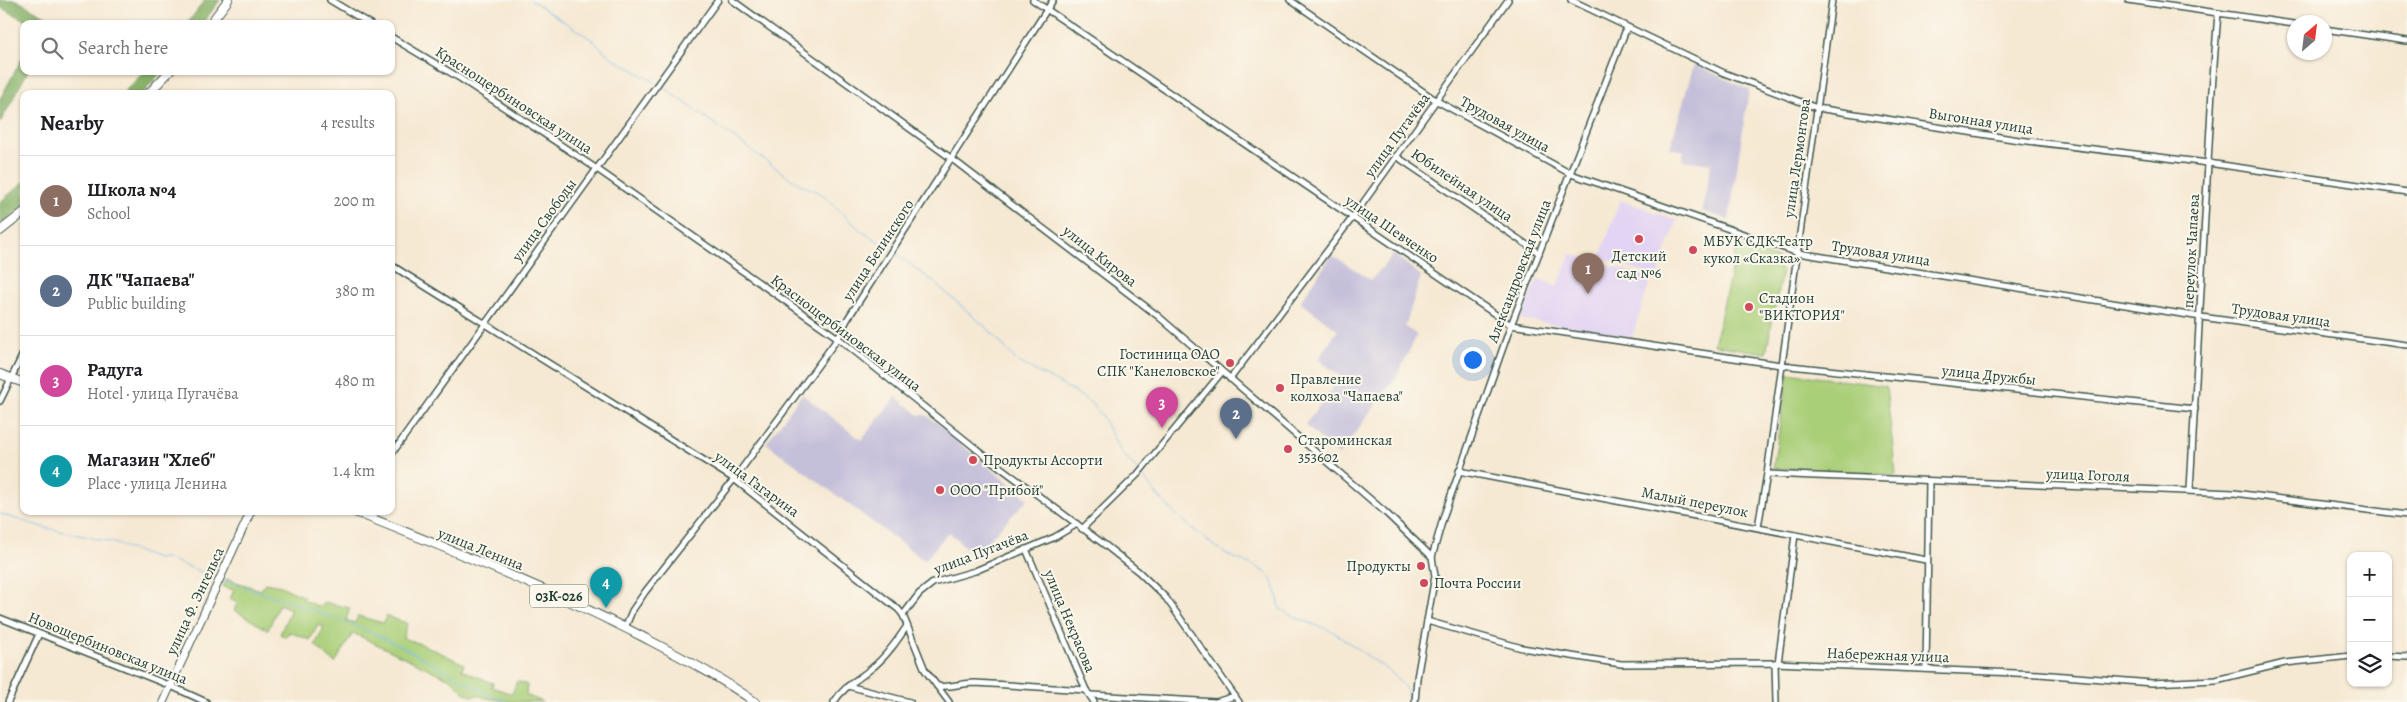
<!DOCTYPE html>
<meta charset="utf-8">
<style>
:root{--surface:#fff;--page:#f6f6f6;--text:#202124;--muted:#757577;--line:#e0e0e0;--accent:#b45309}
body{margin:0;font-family:Alegreya,serif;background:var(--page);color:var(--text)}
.controls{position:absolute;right:15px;bottom:15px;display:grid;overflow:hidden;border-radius:10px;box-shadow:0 1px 4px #0004}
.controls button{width:45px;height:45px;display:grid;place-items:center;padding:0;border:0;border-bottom:1px solid var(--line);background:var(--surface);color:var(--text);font:25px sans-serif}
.compass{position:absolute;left:2287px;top:15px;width:45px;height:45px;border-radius:50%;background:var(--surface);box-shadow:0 1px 4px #0004;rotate:28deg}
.you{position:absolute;left:1472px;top:359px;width:18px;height:18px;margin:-12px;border:4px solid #fff;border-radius:50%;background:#1a73e8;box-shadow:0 0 0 8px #1a73e833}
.badge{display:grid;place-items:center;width:32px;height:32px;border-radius:50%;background:var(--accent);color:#fff;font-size:16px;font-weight:700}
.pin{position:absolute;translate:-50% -41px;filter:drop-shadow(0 1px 2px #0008)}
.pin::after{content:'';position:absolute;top:26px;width:18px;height:15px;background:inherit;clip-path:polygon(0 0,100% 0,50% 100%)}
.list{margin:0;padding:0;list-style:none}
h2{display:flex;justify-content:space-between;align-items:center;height:65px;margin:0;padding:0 20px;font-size:21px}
h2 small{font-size:16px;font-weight:400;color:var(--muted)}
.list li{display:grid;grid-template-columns:32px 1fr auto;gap:15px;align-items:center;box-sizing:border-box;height:90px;padding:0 20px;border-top:1px solid var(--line)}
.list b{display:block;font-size:19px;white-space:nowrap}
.list p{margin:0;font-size:16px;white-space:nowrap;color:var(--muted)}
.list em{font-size:16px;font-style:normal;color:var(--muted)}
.icon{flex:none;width:28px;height:28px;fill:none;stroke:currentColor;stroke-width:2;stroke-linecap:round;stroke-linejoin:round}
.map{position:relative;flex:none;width:2407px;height:702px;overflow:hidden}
.search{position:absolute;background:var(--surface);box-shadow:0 1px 4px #0004;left:20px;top:20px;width:375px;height:55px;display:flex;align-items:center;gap:12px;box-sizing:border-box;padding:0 18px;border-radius:10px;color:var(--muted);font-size:19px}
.panel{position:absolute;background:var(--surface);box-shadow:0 1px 4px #0004;left:20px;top:90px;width:375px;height:425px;border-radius:10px}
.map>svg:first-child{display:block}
.built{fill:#e2d4f3}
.industrial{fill:#c5c0da}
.green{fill:#aacf79;stroke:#648656}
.forest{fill:#87b269;stroke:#53784e}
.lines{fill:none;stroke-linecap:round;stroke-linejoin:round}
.stream{stroke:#78baed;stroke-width:1}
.street-casing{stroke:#3f574c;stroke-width:8}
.secondary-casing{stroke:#3f574c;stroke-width:9}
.primary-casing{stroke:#3f574c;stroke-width:10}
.street{stroke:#fff;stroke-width:5}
.secondary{stroke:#fff;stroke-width:7}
.primary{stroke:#fff;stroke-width:8}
.poi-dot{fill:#d1495b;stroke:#fbf7ec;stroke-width:2}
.labels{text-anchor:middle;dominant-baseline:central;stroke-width:4;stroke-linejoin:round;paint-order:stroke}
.shield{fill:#fbf7ec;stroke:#61756b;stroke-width:1}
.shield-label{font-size:14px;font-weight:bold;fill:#1f3d34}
.street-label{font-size:15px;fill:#1f3d34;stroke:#fbf7ec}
.poi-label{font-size:15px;fill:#1f3d34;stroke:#fbf7ec;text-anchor:start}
</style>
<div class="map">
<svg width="2407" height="702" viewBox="0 0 2407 702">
<rect width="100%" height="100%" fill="#fbf7ec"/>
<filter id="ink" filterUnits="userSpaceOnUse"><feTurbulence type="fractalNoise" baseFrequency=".02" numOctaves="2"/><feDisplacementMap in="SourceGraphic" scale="10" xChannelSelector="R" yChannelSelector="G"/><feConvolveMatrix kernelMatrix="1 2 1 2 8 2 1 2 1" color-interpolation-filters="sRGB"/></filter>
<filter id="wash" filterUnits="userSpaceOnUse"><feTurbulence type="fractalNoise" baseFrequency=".0096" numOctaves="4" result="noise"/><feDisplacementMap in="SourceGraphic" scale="20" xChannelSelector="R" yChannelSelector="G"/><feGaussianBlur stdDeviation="1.12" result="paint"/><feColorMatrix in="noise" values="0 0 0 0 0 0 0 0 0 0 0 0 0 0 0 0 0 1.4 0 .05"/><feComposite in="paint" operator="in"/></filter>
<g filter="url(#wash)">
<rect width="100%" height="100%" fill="#f6e9d3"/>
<g class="built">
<polygon points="1620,200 1677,220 1657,277 1600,257"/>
<polygon points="1571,254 1651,278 1632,337 1520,319 1538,278 1557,287"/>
</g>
<g class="industrial">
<polygon points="1694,64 1749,90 1729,220 1702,211 1711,164 1682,160 1684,151 1670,148"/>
<polygon points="1394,254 1421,276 1405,327 1417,335 1397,376 1339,455 1305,425 1341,377 1318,359 1338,330 1300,302 1332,255 1371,280"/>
<polygon points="802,394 861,440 896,397 919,415 926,415 949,432 951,436 1028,499 974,555 949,532 925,560 921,558 766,443"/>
</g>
<g class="green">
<polygon points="1737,246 1779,259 1778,268 1782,270 1766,353 1714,345"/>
<polygon points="1788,373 1886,386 1896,475 1773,468"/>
<path d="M227,579L261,590L265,583L281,586L304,597L303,600L320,607L324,602L350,608L346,620L355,623L358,616L383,623L386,616L407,623L403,638L424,645L464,664L462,670L493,683L492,687L512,694L517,681L527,685L526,695L543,702C519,702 496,702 476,695L473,697L464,692L452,680L353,633L335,663L315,645L324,627L318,625L310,640L289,632L286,637L280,634L291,609L279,604L268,630L234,610L238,602L230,599L234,590L223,587Z"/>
</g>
<g class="forest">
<polygon points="0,0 16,0 49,18 50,24 32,24 0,7"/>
<polygon points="205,0 220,0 202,24 187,24"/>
<polygon points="24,55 24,71 28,71 0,123 0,99"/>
<polygon points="145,71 162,71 142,94 122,94"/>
<polygon points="24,182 24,205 0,224 0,202"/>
</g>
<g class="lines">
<g class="stream">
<polyline points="531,0 591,39 612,58 655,82"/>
<polyline points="659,84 794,181 823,195 860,230 891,250"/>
<polyline points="894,252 935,283 989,330 1017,361 1075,392 1092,404 1102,416 1119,449 1138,471"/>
<path d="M1141,474C1148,482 1153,491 1160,498C1178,518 1203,538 1225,553C1238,561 1260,565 1269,576C1276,586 1278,598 1280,609L1295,617L1334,632L1393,674L1406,689L1409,701"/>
<polyline points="0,514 46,528 111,542 157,559 166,558 214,577"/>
<path d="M223,580C281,599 340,617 396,644C434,662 468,687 508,702"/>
</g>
</g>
</g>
<g filter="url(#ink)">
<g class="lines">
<g class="street-casing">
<g id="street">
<polyline points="330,0 370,24"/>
<polyline points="732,0 952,159 1158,316 1385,512 1432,557"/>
<polyline points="1033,0 1511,325 1781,365 2195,409"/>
<polyline points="1290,0 1437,101 1571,174 1798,253 2201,317 2407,345"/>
<polyline points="1571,0 1724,73 1817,108 2019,140 2208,163 2407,192"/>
<polyline points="2128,0 2294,24"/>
<polyline points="2324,29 2407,41"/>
<polyline points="391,37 458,77 597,169 838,338 989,459 1105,545 1139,572 1166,598 1239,702"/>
<polyline points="1396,156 1539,253"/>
<polyline points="391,265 734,479 898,609 903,615 925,670 949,702"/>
<polyline points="1230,379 1353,217 1508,0"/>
<polyline points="0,401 24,352"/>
<polyline points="391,455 718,0"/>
<polyline points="1459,471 1926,560"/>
<polyline points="1767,474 2234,493 2407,515"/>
<polyline points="2190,490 2212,90 2218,13"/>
<polyline points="1758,527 1767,474 1832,0"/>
<polyline points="1082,529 1137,475 1222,372"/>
<polyline points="1026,549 1086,690 1094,702"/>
<polyline points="903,615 919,594 933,583 975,571 1055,537 1077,524"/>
<polyline points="0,618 171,686 206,702"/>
<polyline points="1427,621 1522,648 1621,664 1775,663 2039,674 2152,683 2216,680 2285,663 2351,656"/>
<polyline points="625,628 632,611 645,592 734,479 838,338 847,320 1053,0"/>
<polyline points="2388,656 2407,657"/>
<polyline points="1775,663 1776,702"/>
<polyline points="1778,663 1795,535"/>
<polyline points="1926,669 1929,481"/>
<polyline points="848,686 910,702"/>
<path d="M937,686C951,688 961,683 975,683L1086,690"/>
<polyline points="1091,695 1216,702 1235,696"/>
<polyline points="8,702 39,634"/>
<path d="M834,702C843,687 859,679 872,668C886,657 897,641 907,626"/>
<polyline points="1415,702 1417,678 1435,576 1432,557 1444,515 1511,325 1627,27"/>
</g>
</g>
<g class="secondary-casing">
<polyline id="secondary" points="163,702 251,511"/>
</g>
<g class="primary-casing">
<g id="primary">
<polyline points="210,24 228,0"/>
<polyline points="148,94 170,71"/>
<polyline points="0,231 24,212"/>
<polyline points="0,374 24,383"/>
<path d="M353,511C451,550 550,589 643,637C681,657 720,677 755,702"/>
</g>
</g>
<use href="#street" class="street"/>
<use href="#secondary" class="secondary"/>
<use href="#primary" class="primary"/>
</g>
</g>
<g class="poi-dot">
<circle cx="1639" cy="239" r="5"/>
<circle cx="1693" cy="250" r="5"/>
<circle cx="1749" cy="307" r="5"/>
<circle cx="1230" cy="363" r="5"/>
<circle cx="1280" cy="388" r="5"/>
<circle cx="1288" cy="449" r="5"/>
<circle cx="973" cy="460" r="5"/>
<circle cx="940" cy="490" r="5"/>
<circle cx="1421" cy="566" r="5"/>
<circle cx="1424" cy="583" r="5"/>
</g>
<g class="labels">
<rect class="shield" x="530" y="584.5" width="58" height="23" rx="4"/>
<g class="shield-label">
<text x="559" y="596">03К-026</text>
</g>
<g class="street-label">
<text transform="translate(514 100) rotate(33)">Краснощербиновская улица</text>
<text transform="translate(1981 121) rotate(9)">Выгонная улица</text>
<text transform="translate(1505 124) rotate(29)">Трудовая улица</text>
<text transform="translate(1397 135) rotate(-54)">улица Пугачёва</text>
<text transform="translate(1797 158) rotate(-82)">улица Лермонтова</text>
<text transform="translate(1462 185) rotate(34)">Юбилейная улица</text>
<text transform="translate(544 220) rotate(-54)">улица Свободы</text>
<text transform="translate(1392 229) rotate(34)">улица Шевченко</text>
<text transform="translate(878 250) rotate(-57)">улица Белинского</text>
<text transform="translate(2191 251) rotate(-87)">переулок Чапаева</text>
<text transform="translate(1881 253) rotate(9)">Трудовая улица</text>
<text transform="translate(1100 256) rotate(38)">улица Кирова</text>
<text transform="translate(1519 271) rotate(-69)">Александровская улица</text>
<text transform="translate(2281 315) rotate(8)">Трудовая улица</text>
<text transform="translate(846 333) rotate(37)">Краснощербиновская улица</text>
<text transform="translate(1989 375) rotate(6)">улица Дружбы</text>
<text transform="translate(2088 475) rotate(2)">улица Гоголя</text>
<text transform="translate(757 484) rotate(36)">улица Гагарина</text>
<text transform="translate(1695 502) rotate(11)">Малый переулок</text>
<text transform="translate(481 549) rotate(22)">улица Ленина</text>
<text transform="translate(981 552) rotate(-21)">улица Пугачёва</text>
<text transform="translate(195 601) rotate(-65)">улица Ф. Энгельса</text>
<text transform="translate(1070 621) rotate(67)">улица Некрасова</text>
<text transform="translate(108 648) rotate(22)">Новощербиновская улица</text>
<text transform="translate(1888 655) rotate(2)">Набережная улица</text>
</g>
<g class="poi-label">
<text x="1703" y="241">МБУК СДК Театр<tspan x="1703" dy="17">кукол «Сказка»</tspan></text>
<text x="1639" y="256" text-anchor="middle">Детский<tspan x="1639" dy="17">сад №6</tspan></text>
<text x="1759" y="298">Стадион<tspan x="1759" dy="17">"ВИКТОРИЯ"</tspan></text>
<text x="1220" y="354" text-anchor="end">Гостиница ОАО<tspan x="1220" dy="17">СПК "Канеловское"</tspan></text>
<text x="1290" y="379">Правление<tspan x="1290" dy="17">колхоза "Чапаева"</tspan></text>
<text x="1298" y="440">Староминская<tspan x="1298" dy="17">353602</tspan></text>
<text x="983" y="460">Продукты Ассорти</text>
<text x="950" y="490">ООО "Прибой"</text>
<text x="1411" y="566" text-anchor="end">Продукты</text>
<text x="1434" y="583">Почта России</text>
</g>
</g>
</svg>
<div class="controls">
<button>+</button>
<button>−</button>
<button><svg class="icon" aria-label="layers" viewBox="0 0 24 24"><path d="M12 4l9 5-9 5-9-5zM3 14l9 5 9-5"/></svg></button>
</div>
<svg class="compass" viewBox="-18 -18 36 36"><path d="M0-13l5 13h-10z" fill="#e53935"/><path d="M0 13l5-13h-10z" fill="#757577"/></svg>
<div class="you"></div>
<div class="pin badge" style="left:1588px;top:294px;background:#8d6e63">1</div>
<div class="pin badge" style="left:1236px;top:439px;background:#5c6f8a">2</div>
<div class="pin badge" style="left:1162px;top:428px;background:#d1479c">3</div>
<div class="pin badge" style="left:606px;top:608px;background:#0f9aa8">4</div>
<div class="search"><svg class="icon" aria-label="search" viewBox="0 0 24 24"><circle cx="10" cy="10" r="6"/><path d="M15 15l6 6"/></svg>Search here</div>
<section class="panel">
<h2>Nearby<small>4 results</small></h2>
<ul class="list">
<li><span class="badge" style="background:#8d6e63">1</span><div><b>Школа №4</b><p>School</p></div><em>200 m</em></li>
<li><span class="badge" style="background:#5c6f8a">2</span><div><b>ДК &quot;Чапаева&quot;</b><p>Public building</p></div><em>380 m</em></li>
<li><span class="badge" style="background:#d1479c">3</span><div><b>Радуга</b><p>Hotel · улица Пугачёва</p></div><em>480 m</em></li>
<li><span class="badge" style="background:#0f9aa8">4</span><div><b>Магазин &quot;Хлеб&quot;</b><p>Place · улица Ленина</p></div><em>1.4 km</em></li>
</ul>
</section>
</div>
